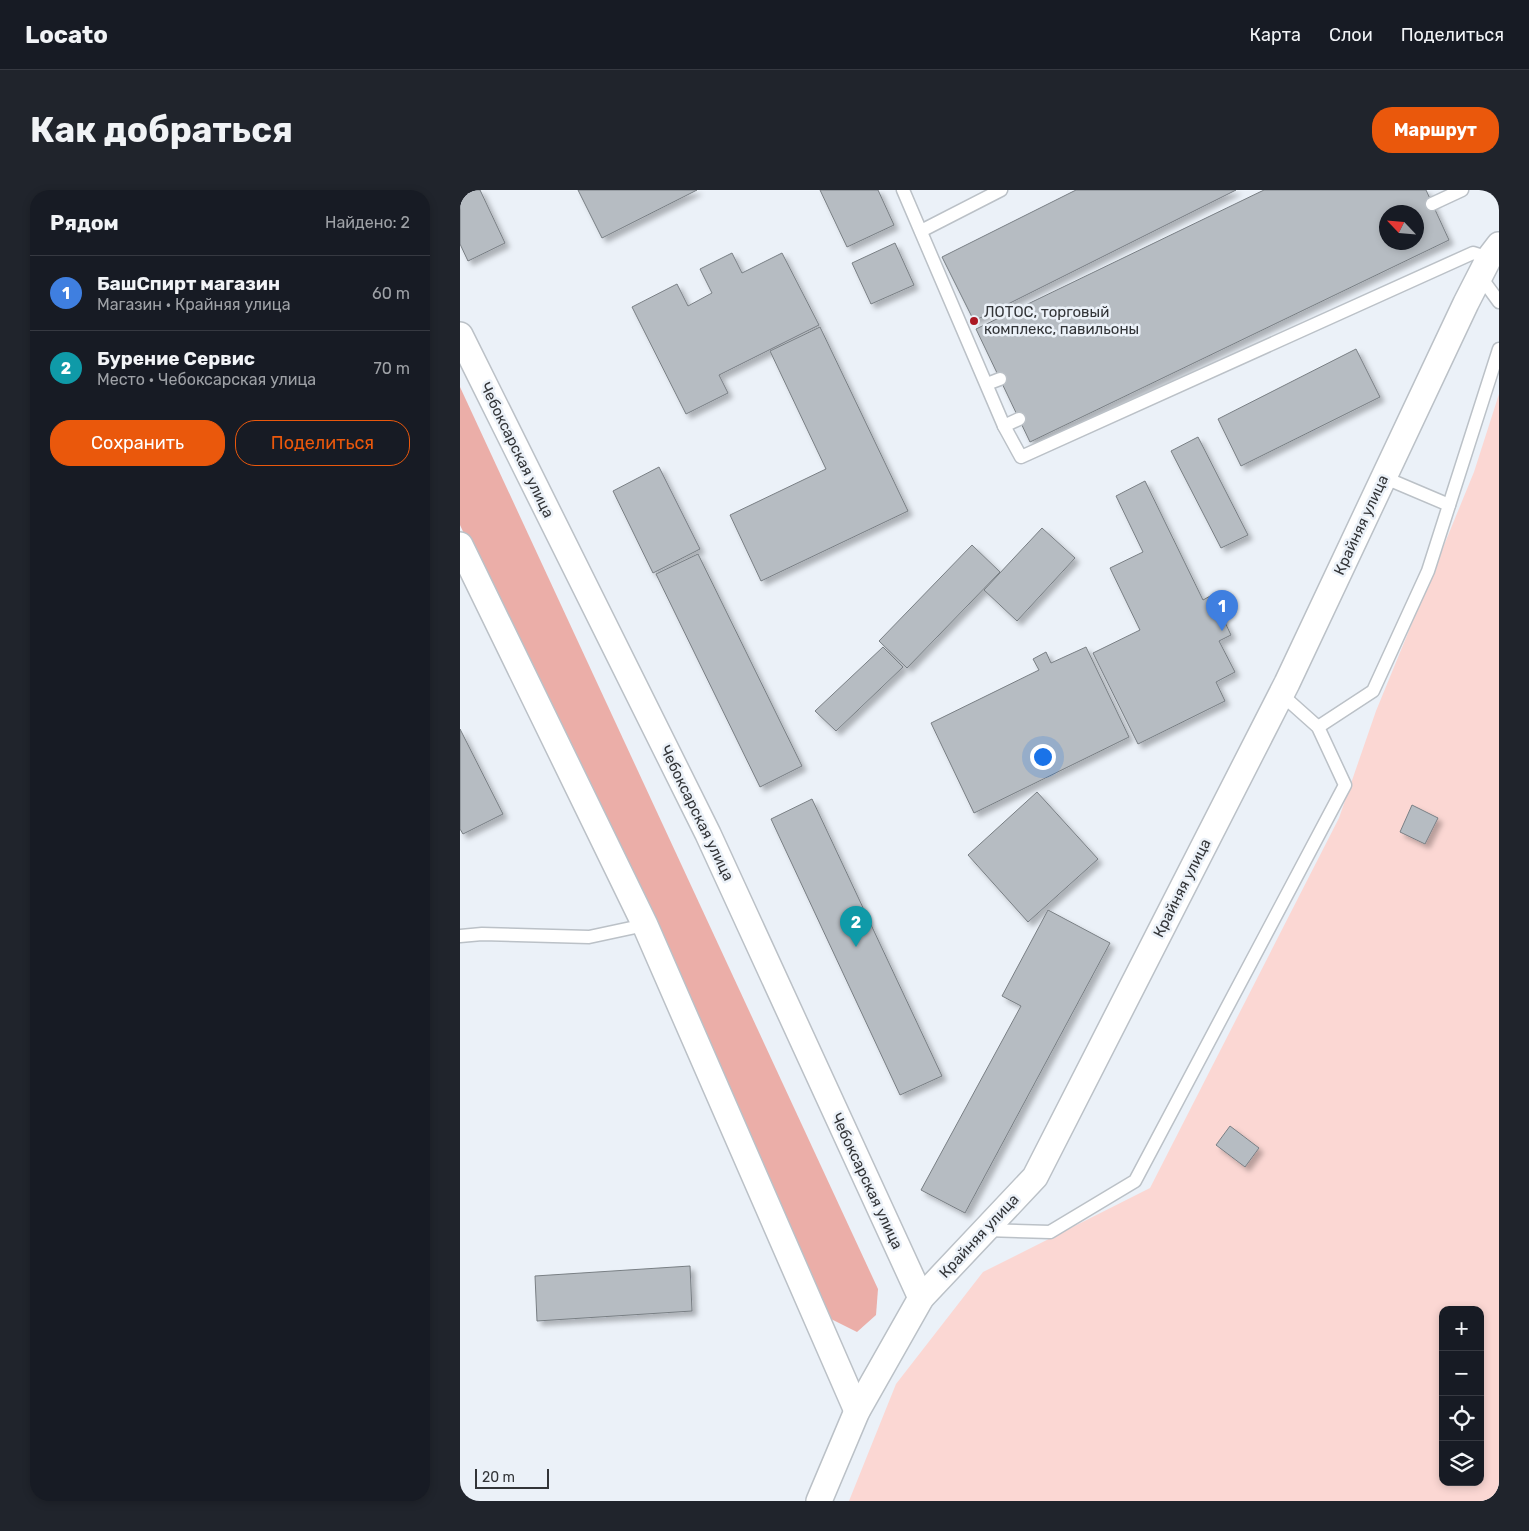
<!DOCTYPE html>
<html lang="ru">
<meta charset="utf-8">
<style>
:root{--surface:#171b24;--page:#20242c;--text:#f1f3f6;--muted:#9ea1a6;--line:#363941;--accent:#ea580c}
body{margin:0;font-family:Rubik,sans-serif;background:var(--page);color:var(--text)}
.controls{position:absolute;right:15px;bottom:15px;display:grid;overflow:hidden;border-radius:10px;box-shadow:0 2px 8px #0003}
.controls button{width:45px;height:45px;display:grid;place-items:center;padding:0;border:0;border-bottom:1px solid var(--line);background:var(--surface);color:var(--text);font:25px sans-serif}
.compass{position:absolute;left:919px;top:15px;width:45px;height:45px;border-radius:50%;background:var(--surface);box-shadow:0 2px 8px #0003;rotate:296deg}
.scale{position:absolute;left:15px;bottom:12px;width:74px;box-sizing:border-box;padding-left:5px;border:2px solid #333538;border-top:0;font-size:14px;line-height:18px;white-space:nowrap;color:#333538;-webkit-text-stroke:4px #ebf1f8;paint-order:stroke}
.you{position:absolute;left:582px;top:566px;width:18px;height:18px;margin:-12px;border:4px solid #fff;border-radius:50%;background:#1a73e8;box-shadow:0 0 0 8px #1a73e833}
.badge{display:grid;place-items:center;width:32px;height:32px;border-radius:50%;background:var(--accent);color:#fff;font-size:16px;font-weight:700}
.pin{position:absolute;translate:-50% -41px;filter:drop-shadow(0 1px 2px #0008)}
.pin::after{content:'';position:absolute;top:26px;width:18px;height:15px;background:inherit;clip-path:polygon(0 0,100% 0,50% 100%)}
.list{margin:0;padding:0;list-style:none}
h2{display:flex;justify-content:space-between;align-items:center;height:65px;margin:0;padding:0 20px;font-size:21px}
h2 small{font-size:16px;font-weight:400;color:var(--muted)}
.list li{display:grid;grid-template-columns:32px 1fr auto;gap:15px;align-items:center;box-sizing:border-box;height:75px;padding:0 20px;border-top:1px solid var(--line)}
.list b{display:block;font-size:19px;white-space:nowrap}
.list p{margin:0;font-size:16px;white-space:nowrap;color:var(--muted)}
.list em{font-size:16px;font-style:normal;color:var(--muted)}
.actions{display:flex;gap:10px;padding:15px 20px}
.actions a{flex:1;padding:11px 0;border:1px solid var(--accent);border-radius:20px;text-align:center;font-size:18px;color:var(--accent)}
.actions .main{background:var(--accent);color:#fff}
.icon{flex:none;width:28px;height:28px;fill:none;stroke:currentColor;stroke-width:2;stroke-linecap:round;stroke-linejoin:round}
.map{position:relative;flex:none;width:1039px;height:1311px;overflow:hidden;border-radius:20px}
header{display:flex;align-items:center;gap:30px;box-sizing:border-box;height:70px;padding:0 25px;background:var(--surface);border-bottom:1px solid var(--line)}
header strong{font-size:24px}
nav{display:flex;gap:28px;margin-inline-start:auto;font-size:18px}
.intro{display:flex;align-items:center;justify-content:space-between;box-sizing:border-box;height:120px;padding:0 30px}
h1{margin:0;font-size:35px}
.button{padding:12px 22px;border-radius:20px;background:var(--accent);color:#fff;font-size:18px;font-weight:700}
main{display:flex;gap:30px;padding:0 30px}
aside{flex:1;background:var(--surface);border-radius:20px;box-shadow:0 2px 8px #0003}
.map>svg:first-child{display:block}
.green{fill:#fbd7d3;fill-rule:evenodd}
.forest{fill:#ebaea8}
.building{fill:#b6bcc2;stroke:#797f84;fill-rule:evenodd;filter:url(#shadow)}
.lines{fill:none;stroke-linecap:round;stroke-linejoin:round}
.service-casing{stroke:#bbc1c7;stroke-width:15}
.minor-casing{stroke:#bbc1c7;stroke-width:28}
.service{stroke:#fff;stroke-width:12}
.minor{stroke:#fff;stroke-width:25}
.poi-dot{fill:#ab1722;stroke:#ebf1f8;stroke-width:2}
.labels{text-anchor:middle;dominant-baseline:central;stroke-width:5;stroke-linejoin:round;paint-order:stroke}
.poi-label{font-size:15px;fill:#333538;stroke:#ebf1f8;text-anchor:start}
.street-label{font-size:15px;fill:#333538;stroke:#ebf1f8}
</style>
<header>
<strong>Locato</strong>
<nav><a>Карта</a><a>Слои</a><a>Поделиться</a></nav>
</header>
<div class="intro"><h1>Как добраться</h1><a class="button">Маршрут</a></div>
<main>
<aside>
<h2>Рядом<small>Найдено: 2</small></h2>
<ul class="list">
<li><span class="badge" style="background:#3f7fe0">1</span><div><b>БашСпирт магазин</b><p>Магазин · Крайняя улица</p></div><em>60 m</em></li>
<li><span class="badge" style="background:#0f9aa8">2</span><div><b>Бурение Сервис</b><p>Место · Чебоксарская улица</p></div><em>70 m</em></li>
</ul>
<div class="actions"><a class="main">Сохранить</a><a>Поделиться</a></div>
</aside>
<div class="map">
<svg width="1039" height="1311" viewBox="0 0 1039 1311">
<defs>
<filter id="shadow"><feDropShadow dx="4.5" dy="4.5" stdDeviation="2.5" flood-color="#0004"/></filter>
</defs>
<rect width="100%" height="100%" fill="#ebf1f8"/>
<path class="green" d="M1039,204V1311H389L436,1194L523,1082L690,998L879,628L916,521L1014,282ZM983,1120H1020V1292H983Z"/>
<polygon class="forest" points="0,197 418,1099 416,1125 397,1142 367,1127 0,335"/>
<g class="building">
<polygon points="3,0 20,0 45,53 8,71 0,54 0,2"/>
<polygon points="118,0 237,0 142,48"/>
<polygon points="360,0 418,0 434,35 387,57"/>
<polygon points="616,0 776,0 514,131 482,67"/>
<path d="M804,0H966L989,50L570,252L516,139ZM926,22H956V52H926Z"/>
<polygon points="435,53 454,95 411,114 392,73"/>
<polygon points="272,63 282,83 322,63 359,135 259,185 268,203 226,224 172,117 217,94 228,116 252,103 240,79"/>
<polygon points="360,137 448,321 301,391 270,325 366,279 310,161"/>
<polygon points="896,159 920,207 781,276 758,229"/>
<polygon points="738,247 788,345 761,358 711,261"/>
<polygon points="199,277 240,359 193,383 153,301"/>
<polygon points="685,291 743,410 752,405 771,445 759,451 775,482 756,492 765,511 678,554 633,463 680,440 650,378 683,362 656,306"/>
<polygon points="582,338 615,368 557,431 524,400"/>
<polygon points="512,355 540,382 447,478 419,451"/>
<polygon points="238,364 342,576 300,597 196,384"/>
<polygon points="423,457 443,477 376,541 355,521"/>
<polygon points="626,457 669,547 514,623 471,533 579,480 573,469 586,462 591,473"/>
<polygon points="0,539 43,624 3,644 0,639"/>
<polygon points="577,602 638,669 568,732 508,665"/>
<polygon points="352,609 482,886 440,905 311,629"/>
<polygon points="952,615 978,628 965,654 940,642"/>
<polygon points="588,720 650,753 505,1023 461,1000 561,816 542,806"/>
<polygon points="770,936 799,958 785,977 756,955"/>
<polygon points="230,1076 232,1121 77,1131 75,1086"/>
</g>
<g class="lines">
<g class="service-casing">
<g id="service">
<polyline points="443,0 544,236 561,267 1013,63 1029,68"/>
<polyline points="972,14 1002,0"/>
<polyline points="461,41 541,0"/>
<polyline points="1020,86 1039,112"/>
<polyline points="527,194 540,189"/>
<polyline points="544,236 559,229"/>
<polyline points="923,287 989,315"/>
<polyline points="858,537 913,501 968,381 1039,159"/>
<polyline points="0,746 22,744 129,747 185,735"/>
<polyline points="525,1040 590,1042 675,991 885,595 858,537 821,504"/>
</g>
</g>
<g class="minor-casing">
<g id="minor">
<polyline points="0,145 248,644 461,1108"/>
<polyline points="0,355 185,735 397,1221"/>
<polyline points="359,1311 397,1221 461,1108 575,987 827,493 1006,113 1029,68 1039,55"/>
</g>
</g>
<use href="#service" class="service"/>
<use href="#minor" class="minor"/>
</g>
<circle class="poi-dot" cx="514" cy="131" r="5"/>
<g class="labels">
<g class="poi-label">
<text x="524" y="122">ЛОТОС, торговый<tspan x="524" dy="17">комплекс, павильоны</tspan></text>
</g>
<g class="street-label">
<text transform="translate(57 260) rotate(64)">Чебоксарская улица</text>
<text transform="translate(901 335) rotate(-65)">Крайняя улица</text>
<text transform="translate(237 623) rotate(64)">Чебоксарская улица</text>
<text transform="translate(722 698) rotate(-63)">Крайняя улица</text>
<text transform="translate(407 991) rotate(65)">Чебоксарская улица</text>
<text transform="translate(519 1046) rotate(-47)">Крайняя улица</text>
</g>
</g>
</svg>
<div class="controls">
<button>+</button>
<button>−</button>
<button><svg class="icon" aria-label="locate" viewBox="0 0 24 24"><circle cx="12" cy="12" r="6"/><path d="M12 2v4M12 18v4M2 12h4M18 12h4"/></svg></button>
<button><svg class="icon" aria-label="layers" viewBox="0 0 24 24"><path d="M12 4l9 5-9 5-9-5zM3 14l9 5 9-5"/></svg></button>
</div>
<svg class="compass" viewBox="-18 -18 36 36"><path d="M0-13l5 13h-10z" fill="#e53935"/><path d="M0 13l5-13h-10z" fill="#9ea1a6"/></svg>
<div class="scale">20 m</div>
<div class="you"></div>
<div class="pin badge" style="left:762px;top:441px;background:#3f7fe0">1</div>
<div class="pin badge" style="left:396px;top:757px;background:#0f9aa8">2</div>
</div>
</main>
